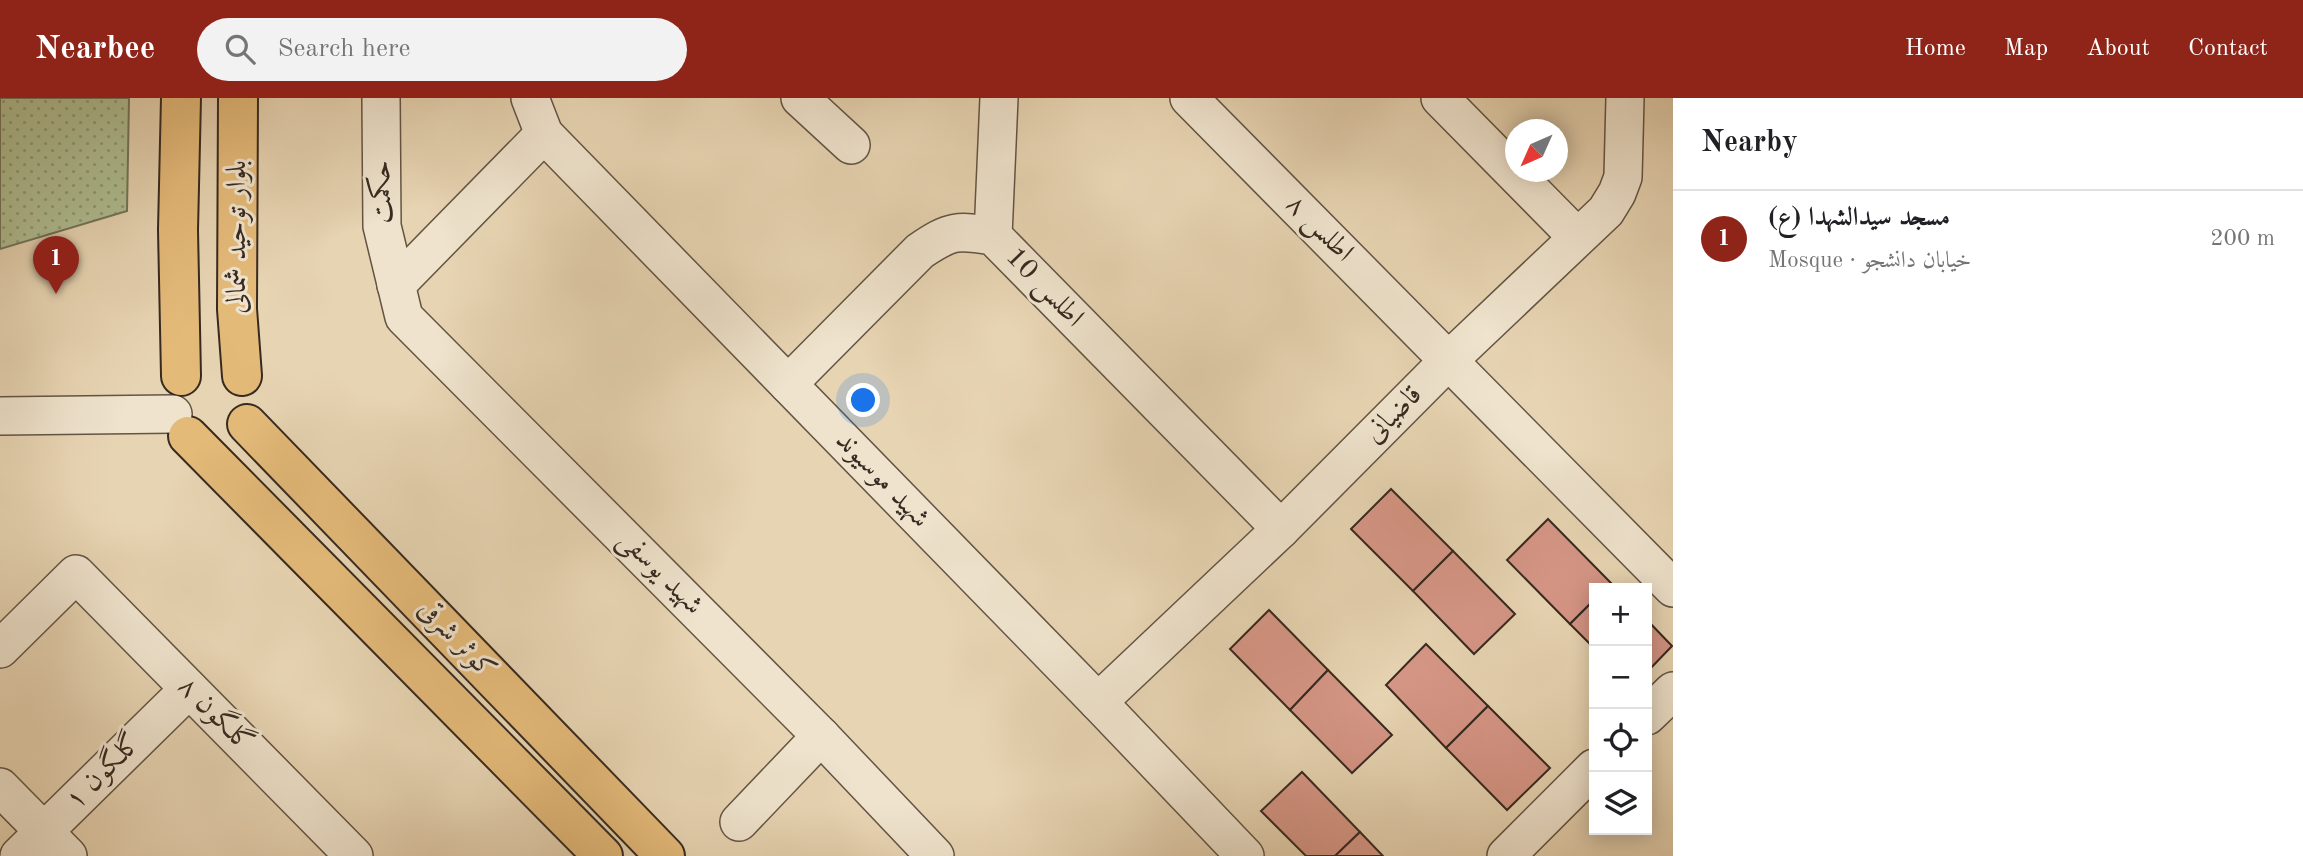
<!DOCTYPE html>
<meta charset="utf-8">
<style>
:root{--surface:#fff;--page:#f2f2f2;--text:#202124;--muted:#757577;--line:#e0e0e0;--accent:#8f2418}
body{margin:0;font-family:"Old Standard TT",Amiri,serif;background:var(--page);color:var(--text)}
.controls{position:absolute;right:21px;bottom:21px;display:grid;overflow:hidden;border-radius:0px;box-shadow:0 4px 18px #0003}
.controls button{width:63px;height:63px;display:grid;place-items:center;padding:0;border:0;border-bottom:2px solid var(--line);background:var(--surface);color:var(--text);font:35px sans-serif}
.compass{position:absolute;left:1505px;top:21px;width:63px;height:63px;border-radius:50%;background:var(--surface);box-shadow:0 4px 18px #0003;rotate:225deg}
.you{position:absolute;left:864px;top:303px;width:24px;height:24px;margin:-18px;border:5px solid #fff;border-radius:50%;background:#1a73e8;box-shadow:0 0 0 10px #1a73e833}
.badge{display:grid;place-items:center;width:46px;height:46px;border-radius:50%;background:var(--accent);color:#fff;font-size:23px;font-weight:700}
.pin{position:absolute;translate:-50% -58px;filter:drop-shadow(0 2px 4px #0008)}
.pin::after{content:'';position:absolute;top:37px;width:24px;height:21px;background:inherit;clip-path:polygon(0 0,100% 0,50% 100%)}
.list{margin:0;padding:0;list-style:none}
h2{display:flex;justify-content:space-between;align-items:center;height:91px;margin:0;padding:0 28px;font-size:30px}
h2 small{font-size:23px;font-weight:400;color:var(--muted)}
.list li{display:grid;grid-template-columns:46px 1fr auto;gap:21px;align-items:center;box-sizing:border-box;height:98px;padding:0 28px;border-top:2px solid var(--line)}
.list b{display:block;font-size:26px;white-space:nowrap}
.list p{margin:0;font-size:23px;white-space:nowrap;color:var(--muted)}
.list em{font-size:23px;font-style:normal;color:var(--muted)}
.icon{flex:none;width:38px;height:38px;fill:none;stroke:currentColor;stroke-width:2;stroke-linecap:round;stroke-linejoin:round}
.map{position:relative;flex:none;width:1673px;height:758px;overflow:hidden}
header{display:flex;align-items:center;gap:42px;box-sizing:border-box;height:98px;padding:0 35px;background:var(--accent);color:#fff}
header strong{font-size:33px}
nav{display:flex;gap:38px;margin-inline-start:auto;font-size:24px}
.search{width:490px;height:63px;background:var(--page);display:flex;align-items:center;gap:18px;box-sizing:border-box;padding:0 24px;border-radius:38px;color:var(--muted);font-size:26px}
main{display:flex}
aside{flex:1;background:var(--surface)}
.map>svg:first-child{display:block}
.park{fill:url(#park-dots);stroke:#737459;stroke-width:2}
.building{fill:#d69686;stroke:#372a20;stroke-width:2}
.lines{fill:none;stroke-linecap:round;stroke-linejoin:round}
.minor-casing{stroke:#635444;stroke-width:40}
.major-casing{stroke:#372a20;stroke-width:42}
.minor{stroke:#efe3cd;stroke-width:37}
.major{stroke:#e4ba79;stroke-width:38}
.labels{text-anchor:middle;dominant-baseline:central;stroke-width:6;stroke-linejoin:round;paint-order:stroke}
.street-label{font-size:28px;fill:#372a20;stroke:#efe3cd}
</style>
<header>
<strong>Nearbee</strong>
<div class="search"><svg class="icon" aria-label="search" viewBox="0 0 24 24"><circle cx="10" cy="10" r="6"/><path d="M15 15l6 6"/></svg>Search here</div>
<nav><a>Home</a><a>Map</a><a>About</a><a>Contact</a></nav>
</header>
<main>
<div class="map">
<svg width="1673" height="758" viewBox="0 0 1673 758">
<defs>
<pattern id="park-dots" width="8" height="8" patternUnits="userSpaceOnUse" patternTransform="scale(1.75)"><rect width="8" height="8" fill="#afbe92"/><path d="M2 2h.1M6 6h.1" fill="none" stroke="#8f9b77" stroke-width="1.8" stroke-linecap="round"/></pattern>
</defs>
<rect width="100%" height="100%" fill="#e7d4b2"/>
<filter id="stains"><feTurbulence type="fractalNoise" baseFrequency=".00286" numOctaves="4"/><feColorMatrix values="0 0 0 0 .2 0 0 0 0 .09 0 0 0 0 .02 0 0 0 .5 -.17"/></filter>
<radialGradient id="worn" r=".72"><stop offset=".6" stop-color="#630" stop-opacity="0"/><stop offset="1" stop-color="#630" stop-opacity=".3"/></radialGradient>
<polygon class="park" points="0,0 129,0 127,113 0,151"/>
<g class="building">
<polygon points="1391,391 1453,453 1413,493 1351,431"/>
<polygon points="1548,421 1611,485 1606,490 1594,490 1594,502 1570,526 1507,462"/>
<polygon points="1453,453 1515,516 1474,556 1413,493"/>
<polygon points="1594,502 1594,550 1570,526"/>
<polygon points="1269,512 1328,572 1290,612 1230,551"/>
<polygon points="1647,522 1672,548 1647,574"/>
<polygon points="1426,546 1488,608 1446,650 1386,587"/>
<polygon points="1328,572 1392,637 1352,675 1290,612"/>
<polygon points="1488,608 1550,670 1507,712 1446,650"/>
<polygon points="1302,674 1360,734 1335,758 1306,758 1261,713"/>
<polygon points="1360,734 1383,758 1335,758"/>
</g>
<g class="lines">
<g class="minor-casing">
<g id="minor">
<polyline points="381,0 382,128 404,219 821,638 935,758"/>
<polyline points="530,0 544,36 1098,604 1245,758"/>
<polyline points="800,0 851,47"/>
<polyline points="1189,0 1673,490"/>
<polyline points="1440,0 1577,139"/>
<polyline points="993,138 999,0"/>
<polyline points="396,187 544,36"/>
<path d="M788,286L920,153C951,132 957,132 993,138L1281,431"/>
<polyline points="0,318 173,316"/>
<polyline points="0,551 76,476 354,758"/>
<polyline points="1098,604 1281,431 1449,262 1606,113 1617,95 1623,79 1625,0"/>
<polyline points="1647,618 1673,593"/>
<polyline points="0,689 68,758"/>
<polyline points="739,724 821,638"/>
<polyline points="19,758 189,591"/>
<polyline points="1506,758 1594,670"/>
</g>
</g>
<g class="major-casing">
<g id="major">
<polyline points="181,0 178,132 181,278"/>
<polyline points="238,0 237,211 242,278"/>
<polyline points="247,326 665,758"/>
<polyline points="188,338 603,758"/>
</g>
</g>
<use href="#minor" class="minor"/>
<use href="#major" class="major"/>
</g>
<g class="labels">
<g class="street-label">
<text transform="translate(383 94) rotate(-92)">حکمت</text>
<text transform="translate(1319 131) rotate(45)">اطلس ۸</text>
<text transform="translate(238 139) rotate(-90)">بلوار توحید شمالی</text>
<text transform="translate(1044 190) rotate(46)">اطلس 10</text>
<text transform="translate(1394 317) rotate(-45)">قاضیانی</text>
<text transform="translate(882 382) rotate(46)">شهید موسیوند</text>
<text transform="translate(660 475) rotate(45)">شهید یوسفی</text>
<text transform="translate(456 542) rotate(46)">کوثر شرقی</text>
<text transform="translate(215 617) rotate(45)">گلگون ۸</text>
<text transform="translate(104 674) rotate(-45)">گلگون ۱</text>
</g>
</g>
<rect width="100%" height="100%" filter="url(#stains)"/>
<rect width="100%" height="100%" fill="url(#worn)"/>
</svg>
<div class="controls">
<button>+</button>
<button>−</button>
<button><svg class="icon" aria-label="locate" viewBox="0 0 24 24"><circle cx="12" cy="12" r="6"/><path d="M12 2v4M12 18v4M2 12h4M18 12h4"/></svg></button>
<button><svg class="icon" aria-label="layers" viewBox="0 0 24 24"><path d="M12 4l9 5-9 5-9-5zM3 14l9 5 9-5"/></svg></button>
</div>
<svg class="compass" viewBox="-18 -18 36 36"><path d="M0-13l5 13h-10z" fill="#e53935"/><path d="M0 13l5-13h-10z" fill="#757577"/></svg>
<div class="you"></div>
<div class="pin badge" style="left:56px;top:196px">1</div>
</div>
<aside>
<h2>Nearby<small></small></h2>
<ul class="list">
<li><span class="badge">1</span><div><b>مسجد سیدالشهدا (ع)</b><p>Mosque · خیابان دانشجو</p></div><em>200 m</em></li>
</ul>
</aside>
</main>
